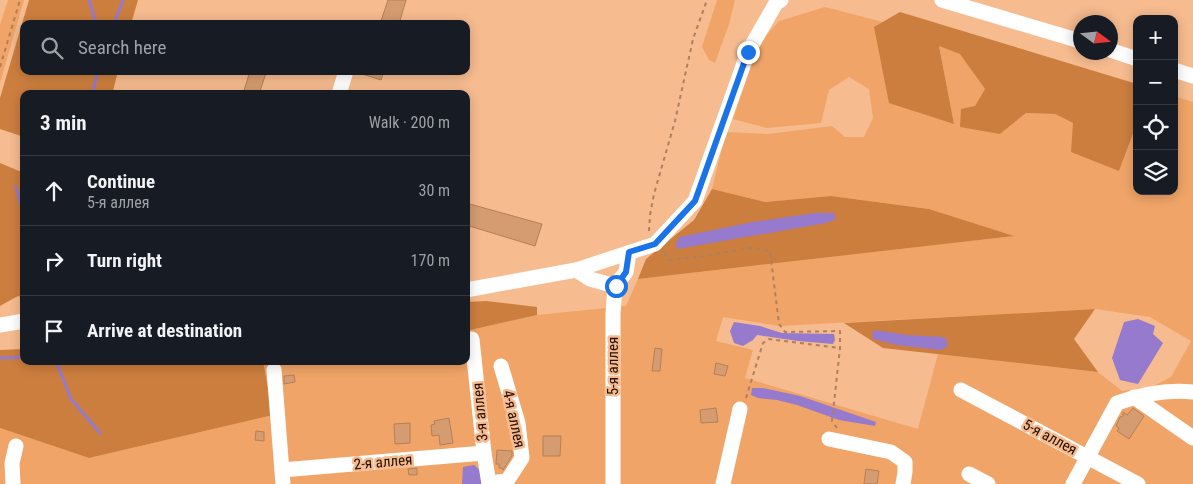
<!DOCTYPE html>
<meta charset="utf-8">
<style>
:root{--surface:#171b24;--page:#242831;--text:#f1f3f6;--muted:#9ea1a6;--line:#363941}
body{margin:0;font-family:"Roboto Condensed",sans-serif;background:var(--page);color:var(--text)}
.controls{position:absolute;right:15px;top:15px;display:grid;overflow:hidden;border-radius:10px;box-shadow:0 2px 12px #0003}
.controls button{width:45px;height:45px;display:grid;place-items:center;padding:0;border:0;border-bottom:1px solid var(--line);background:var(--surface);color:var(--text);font:25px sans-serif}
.compass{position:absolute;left:1073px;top:15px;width:45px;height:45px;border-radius:50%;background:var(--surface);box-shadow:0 2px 12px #0003;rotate:105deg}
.stop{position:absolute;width:15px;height:15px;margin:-11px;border:4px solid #1a73e8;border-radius:50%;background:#fff}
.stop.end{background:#1a73e8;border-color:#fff;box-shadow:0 1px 5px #0008}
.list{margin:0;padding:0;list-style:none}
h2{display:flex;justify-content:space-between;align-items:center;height:65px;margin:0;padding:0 20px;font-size:21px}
h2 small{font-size:16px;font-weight:400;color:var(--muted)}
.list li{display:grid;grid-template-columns:32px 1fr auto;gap:15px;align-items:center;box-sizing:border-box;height:70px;padding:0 20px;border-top:1px solid var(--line)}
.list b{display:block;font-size:19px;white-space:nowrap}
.list p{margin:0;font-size:16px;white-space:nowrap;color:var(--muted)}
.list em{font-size:16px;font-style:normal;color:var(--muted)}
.icon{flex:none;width:28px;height:28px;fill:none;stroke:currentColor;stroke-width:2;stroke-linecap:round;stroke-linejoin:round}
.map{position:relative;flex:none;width:1193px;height:484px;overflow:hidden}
.search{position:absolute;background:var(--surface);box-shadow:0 2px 12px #0003;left:20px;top:20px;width:450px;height:55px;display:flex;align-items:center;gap:12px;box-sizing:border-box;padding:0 18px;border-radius:10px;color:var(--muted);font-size:19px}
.panel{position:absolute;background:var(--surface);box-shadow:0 2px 12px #0003;left:20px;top:90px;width:450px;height:275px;border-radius:10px}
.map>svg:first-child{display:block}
.green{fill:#f0a467;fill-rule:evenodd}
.forest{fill:#cc7e3e}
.water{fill:#967acd}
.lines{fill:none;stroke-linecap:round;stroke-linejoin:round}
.stream{stroke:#967acd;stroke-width:3}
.building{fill:#d59c71;stroke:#b67f55}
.path{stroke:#ae805e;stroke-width:2;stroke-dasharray:4 4;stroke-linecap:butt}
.minor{stroke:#fff;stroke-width:15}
.route{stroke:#1a73e8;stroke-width:6}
.labels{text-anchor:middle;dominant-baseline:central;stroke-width:5;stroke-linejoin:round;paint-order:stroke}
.street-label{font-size:15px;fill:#241001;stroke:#f6bb8f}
</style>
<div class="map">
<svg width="1193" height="484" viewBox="0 0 1193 484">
<rect width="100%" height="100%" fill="#f6bb8f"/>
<g class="green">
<polygon points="8,0 24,0 0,83 0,25"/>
<polygon points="717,0 735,0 729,24 715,63 709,60 702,47"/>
<path d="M825,7L883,22L874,28L954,124L939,46L960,53L985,89L975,106L1000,134L1026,113L1055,114L1073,123L1119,171L1137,123V191H1174V96L1193,102V484H0V428L89,458L273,415L263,361H466V331L537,315L626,306L638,279L1013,236L929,209L831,196L765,202L712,189L726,132L768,134L832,126L845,137H864L873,118L869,89L849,77L829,90L821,123L767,128L733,119L758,45L779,21ZM1095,309L1150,317L1191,341L1171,377L1152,387L1122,391L1098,372L938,354L918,429L745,378L753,350L716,341L723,317L779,326Z"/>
</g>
<g class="forest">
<polygon points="29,0 138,0 131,24 24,24 24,71 118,71 113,91 110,94 24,94 24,137 0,129 0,98"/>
<polygon points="900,12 1137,84 1137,123 1119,171 1071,152 1073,123 1055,114 1026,113 1000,134 960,127 961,109 975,106 985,89 960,54 939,46 954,124 889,103 874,27"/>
<polygon points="0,163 24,173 24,298 18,296 0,306"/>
<polygon points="712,189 765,202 831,196 929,209 1014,236 638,279 646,259 694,220"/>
<polygon points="486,301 537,307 537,315 466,331 466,302"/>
<polygon points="1095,309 1074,339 1098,372 883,348 844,323"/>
<polygon points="24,349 24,361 263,361 273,415 89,458 0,428 0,350"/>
</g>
<g class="water">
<polygon points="815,213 834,213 836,219 826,223 677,249 676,244 679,237 753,222"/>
<polygon points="1138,319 1155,326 1153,334 1163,343 1138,384 1120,380 1112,358 1124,322"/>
<polygon points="734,322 760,326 782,333 834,334 835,340 833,344 798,341 757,335 753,340 743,346 734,343 730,331"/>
<polygon points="875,330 907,335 942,337 947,339 947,347 940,350 897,345 873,339 872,334"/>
<polygon points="752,388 763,388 800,396 876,422 875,426 839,420 797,405 777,400 758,398 751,395"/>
<polygon points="474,465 481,471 483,484 462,484 463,467"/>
</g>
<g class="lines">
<g class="stream">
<polyline points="89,0 96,24"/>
<polyline points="114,24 123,0"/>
<polyline points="92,94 98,71"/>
<polyline points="16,187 24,216"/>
<polyline points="0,358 24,357"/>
<polyline points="56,361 71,399 100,433"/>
</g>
</g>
<g class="building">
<polygon points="388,0 406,0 399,24 380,24"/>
<polygon points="250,71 266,73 259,94 243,94"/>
<polygon points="359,71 384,71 381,80 359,73"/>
<polygon points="466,203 542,224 535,246 466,225"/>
<polygon points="655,348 662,349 660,371 652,371"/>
<polygon points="716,363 728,366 725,376 714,374"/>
<polygon points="294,375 295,382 284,384 284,376"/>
<polygon points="716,408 718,422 701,423 700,410"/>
<polygon points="1133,408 1144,416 1129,439 1117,431 1119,428 1116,426 1120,417 1123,416 1123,412 1127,415"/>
<polygon points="449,418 453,443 440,445 439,435 432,436 431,425 435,424 434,421"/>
<polygon points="410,423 410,443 395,444 394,424"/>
<polygon points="256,431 264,432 264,441 255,440"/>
<polygon points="543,436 561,436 560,456 543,456"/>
<polygon points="497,450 512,451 512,456 503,470 502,468 499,468 499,464 496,464"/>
<polygon points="417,468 417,475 409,475 408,469"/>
<polygon points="866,469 879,471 877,484 864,484"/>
</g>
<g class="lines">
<g class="path">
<polyline points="0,67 20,0"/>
<polyline points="649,231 650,215 654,194 675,121 693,39 707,0"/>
<polyline points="664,253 670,260 704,256 751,248 770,251 779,324 785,332 840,331 840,348 832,421 837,428"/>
<polyline points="746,398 763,343 769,339 839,348"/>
</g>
<g class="minor">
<polyline points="942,0 1080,41"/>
<polyline points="1110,50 1137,59"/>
<polyline points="1174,70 1193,76"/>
<polyline points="339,94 346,71"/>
<polyline points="576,270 590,279 615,286"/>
<polyline points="466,290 576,270 655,244 695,201 748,52 776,3 781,0"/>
<polyline points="0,325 24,321"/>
<polyline points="472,339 484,453 489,484"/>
<polyline points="274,370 283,484"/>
<polyline points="961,390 1138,484"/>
<polyline points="1134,397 1193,438"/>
<polyline points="829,439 891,452 905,462 905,472 903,484"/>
<polyline points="282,470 484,453"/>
<polyline points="969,474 988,484"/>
<polyline points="489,483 507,481 522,458 518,423 501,366"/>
<polyline points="13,484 12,463 16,446"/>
<polyline points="613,484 613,314 615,286 626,272 629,253"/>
<polyline points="723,484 740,409"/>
<path d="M1073,484L1117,403C1142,394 1167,389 1193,392"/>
</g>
</g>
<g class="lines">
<polyline class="route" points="616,286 626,272 629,252 655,244 695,201 748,52"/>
</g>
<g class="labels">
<g class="street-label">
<text transform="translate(613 366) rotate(-90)">5-я аллея</text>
<text transform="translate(480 412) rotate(-95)">3-я аллея</text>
<text transform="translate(514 419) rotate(78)">4-я аллея</text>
<text transform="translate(1050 437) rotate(28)">5-я аллея</text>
<text transform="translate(383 462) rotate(-5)">2-я аллея</text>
</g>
</g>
</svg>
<div class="controls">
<button>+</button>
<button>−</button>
<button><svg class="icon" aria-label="locate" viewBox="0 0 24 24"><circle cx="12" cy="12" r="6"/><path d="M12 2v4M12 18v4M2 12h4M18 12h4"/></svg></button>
<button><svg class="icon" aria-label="layers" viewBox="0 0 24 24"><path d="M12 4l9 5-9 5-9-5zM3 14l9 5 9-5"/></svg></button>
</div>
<svg class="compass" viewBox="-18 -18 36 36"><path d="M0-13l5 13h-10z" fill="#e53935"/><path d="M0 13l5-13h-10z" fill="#9ea1a6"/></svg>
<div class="stop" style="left:616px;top:286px"></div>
<div class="stop end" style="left:748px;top:52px"></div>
<div class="search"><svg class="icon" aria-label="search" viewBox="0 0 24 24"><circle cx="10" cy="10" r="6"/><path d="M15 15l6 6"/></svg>Search here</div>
<section class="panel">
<h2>3 min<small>Walk · 200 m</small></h2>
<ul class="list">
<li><svg class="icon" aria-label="ahead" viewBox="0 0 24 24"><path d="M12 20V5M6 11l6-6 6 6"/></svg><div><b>Continue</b><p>5-я аллея</p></div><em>30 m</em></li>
<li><svg class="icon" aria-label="right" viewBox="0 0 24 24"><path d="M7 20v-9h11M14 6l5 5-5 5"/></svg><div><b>Turn right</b></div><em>170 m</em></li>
<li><svg class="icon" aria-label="arrive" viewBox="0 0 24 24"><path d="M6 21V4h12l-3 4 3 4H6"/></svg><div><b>Arrive at destination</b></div></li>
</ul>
</section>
</div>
